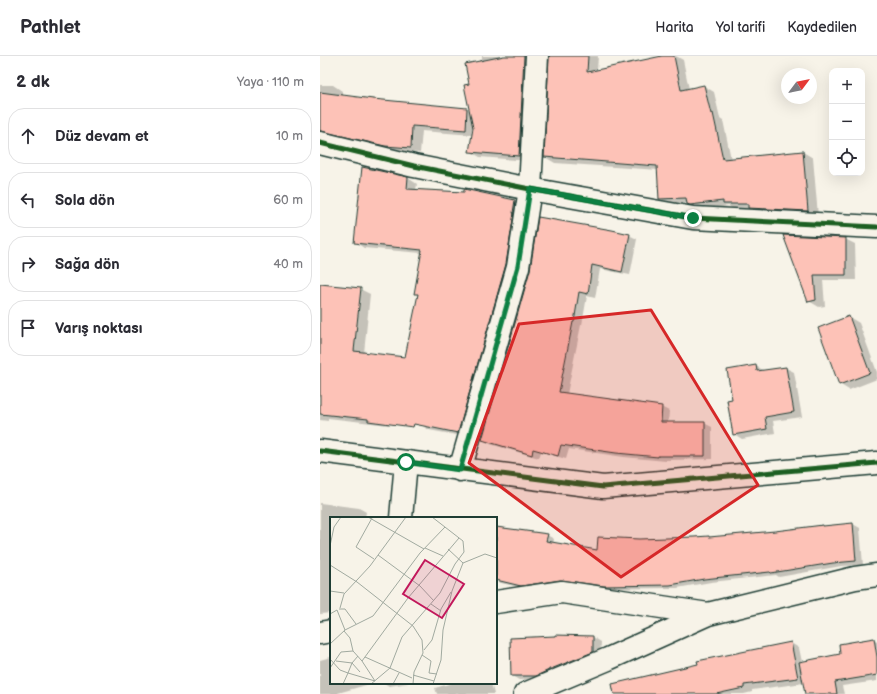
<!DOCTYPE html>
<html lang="tr">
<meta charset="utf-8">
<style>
:root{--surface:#fff;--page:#f7f7f7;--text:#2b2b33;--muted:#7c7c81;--line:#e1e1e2}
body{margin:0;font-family:"Balsamiq Sans",sans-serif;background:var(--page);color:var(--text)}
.controls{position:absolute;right:12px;top:12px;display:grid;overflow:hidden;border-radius:8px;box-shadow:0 4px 16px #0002}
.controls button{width:36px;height:36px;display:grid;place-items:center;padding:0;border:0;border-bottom:1px solid var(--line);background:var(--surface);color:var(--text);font:20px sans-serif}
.compass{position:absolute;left:461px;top:12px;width:36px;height:36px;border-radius:50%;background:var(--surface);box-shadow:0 4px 16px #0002;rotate:58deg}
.stop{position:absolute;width:12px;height:12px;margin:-9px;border:3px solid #0b8043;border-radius:50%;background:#fff}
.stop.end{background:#0b8043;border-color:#fff;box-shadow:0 1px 4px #0008}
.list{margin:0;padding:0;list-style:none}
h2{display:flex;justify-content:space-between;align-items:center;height:52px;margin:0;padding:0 16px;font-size:17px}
h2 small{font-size:13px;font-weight:400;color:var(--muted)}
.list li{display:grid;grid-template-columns:26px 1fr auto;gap:12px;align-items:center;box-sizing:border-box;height:56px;margin:0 8px 8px;padding:0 8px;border:1px solid var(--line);border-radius:16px}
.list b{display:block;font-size:15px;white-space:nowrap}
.list em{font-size:13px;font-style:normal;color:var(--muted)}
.icon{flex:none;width:22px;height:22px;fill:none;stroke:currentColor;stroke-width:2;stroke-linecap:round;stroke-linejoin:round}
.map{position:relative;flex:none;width:557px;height:638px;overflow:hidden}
header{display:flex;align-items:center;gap:24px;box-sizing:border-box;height:56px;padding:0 20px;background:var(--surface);border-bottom:1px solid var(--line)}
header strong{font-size:19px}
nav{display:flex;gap:22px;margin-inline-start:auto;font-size:14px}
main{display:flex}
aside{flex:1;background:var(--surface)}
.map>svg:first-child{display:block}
.shadow{fill:#0003}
.building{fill:#fdc2b7;stroke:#1f3d34}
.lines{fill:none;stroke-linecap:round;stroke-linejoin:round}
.street-casing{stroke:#1f3d34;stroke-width:25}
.secondary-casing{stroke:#1f3d34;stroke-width:25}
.street{stroke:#f7f3e8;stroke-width:22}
.secondary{stroke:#f7f3e8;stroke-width:22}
.cycleway-casing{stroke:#f7f3e8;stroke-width:8}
.cycleway{stroke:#1b5e20;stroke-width:5}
.route{stroke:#0b8043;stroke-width:5}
.marked{fill:#d62828;fill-opacity:0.2;stroke:#d62828;stroke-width:3;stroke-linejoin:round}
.inset-road{fill:none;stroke:#a1aaa0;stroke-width:1}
.view{fill:#c2185b;fill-opacity:0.15;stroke:#c2185b;stroke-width:2}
.inset-edge{fill:none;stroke:#1f3d34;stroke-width:2}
</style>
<header>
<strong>Pathlet</strong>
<nav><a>Harita</a><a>Yol tarifi</a><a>Kaydedilen</a></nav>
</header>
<main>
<aside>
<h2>2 dk<small>Yaya · 110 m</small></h2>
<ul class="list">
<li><svg class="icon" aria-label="ahead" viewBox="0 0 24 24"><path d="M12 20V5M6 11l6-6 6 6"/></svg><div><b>Düz devam et</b></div><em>10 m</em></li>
<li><svg class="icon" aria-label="left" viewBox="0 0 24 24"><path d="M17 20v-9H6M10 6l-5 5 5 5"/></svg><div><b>Sola dön</b></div><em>60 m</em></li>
<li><svg class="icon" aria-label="right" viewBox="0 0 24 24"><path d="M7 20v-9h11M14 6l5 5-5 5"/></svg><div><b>Sağa dön</b></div><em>40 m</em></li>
<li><svg class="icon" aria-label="arrive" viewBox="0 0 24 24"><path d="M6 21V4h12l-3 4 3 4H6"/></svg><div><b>Varış noktası</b></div></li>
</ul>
</aside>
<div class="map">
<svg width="557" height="638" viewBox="0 0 557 638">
<rect width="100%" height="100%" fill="#f7f3e8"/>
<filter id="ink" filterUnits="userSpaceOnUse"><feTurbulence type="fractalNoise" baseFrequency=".025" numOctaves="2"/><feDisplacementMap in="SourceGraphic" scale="8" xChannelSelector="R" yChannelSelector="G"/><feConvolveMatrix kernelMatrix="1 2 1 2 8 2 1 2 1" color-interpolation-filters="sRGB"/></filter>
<g filter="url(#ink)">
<g class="shadow">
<polygon points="162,0 216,0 209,105 160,101 151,96 153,79 102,75 100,97 75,95 0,85 0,29 13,29 22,35 22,40 147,53 150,54 150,28 162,5"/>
<polygon points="230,0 278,0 277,15 347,0 356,0 363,4 369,33 384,30 394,36 400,62 403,64 411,103 483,96 493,102 498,160 438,157 432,153 413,153 409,150 380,154 377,153 367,147 350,148 340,142 339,114 235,107 225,101"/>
<polygon points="88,122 97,128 96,134 145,137 145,134 195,145 204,150 147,381 109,374 100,368 98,239 95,237 102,197 44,192 35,186"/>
<polygon points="309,179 317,183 310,219 280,213 275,242 267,240 262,269 261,269 247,338 341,351 349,355 348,367 384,367 392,371 392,403 346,404 346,405 304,401 249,393 246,403 221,396 219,402 170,388 163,384 211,215"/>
<polygon points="465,180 525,183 535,188 536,224 503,224 505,250 499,251 489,245"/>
<polygon points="0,229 40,233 50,238 44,297 81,306 69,369 8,362 8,365 0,364"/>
<polygon points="529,261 539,267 557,316 557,323 529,334 519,328"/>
<polygon points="436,310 445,315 466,312 474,316 482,361 453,365 455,377 422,383 414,378 413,344"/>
<polygon points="0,447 39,452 46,456 45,462 11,462 11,557 0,558"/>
<polygon points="533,468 540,472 543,509 521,510 459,521 456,519 391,526 357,532 209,533 181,527 176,524 176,473 227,479 234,483 233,488 278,495 319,484 388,481 390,482 455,476 503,470 504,470"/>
<polygon points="236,580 273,581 281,586 280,600 224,623 199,624 192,620"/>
<polygon points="554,583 557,585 557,625 522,630 524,638 486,638 484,627 432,634 432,636 424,638 316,638 471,587 479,592 482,606 521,599"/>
<polygon points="11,601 11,627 53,627 18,637 18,638 0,638 0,604"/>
<polygon points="64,627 89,627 69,630"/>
<polygon points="132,627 171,627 174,638 117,638 115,632"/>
</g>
<g class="building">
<polygon points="184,0 204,0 199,100 149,96 153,72 144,29 149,28 145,8"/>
<polygon points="229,0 268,0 267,16 342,0 354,0 361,34 384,29 391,58 393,57 403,103 483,95 488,155 428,152 428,148 403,148 403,145 370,149 367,148 366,142 339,143 337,110 224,101"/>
<polygon points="0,36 53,43 147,52 146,74 92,70 91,92 65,90 0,75"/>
<polygon points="42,111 88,121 87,133 144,136 144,133 195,144 193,157 194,157 186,208 138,377 94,368 93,371 48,365 48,363 0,358 0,228 41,232 34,295 85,301 98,238 94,238 102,194 34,187"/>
<polygon points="218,161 292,174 310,178 302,216 272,209 268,238 259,236 254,266 253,266 239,336 342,350 341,366 385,366 385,400 338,400 338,401 296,397 241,389 238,400 213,393 212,399 162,384 210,214"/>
<polygon points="463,179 526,182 526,219 494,219 496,244 488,246"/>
<polygon points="529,260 550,317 519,329 498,272"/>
<polygon points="436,309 437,315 466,311 474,356 445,361 447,373 413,379 407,344 412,343 407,314"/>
<polygon points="533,467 536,505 513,507 451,517 450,516 384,523 350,529 284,530 240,524 201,530 176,524 176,471 228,478 226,485 277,494 278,481 319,483 374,481 389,480 389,481 455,475 503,469 503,470"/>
<polygon points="235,579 273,580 273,596 231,613 229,613 229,614 216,620 191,620 190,582 235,580"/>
<polygon points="554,582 557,601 557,619 515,626 517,638 485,638 479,606 520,598 519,588"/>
<polygon points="471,586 478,622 424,629 424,632 396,638 294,638 292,628 378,608 377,605"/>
</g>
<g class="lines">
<g class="street-casing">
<g id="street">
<polyline points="0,87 94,110 210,133 373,162 557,171"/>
<polyline points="140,414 198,211 210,133 217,0"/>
<polyline points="81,462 86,406"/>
<polyline points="176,546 242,536 388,558"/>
<polyline points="0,577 11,575"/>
<polyline points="205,638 288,603 388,558 535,522 557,519"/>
</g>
</g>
<g class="secondary-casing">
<polyline id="secondary" points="0,395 283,431 557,407"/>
</g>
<use href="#street" class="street"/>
<use href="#secondary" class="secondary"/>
<g class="cycleway-casing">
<g id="cycleway">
<polyline points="0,87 94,110 210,133 373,162 557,171"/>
<polyline points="0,395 283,431 557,407"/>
</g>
</g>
<use href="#cycleway" class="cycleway"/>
</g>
</g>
<g class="lines" filter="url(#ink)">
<polyline class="route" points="86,406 140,414 198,210 210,133 373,162"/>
</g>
<path class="marked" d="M331,254L438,429L301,521L149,407L199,268Z"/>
<g transform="translate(10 461)">
<rect width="167" height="167" fill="#f7f3e8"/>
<path class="inset-road" d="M38,0L94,32M42,1L26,30L44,42M0,29L4,10L11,0M95,31L113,39M48,38L90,69L104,84M133,46L155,37L167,41M0,48L27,65L83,109L92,123L93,136L84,155L83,167M0,74L14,76M101,87L111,94M10,91L14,77L40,49L76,0M9,92H15L26,107M0,97L7,93L15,113M14,114L20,121L23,134L32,144L45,164M0,127L15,113L43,99L90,36L115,10M94,133L102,123L111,92L121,75M92,138L101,144L99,156L107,157M35,140L82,161M0,142L10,153L18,156L22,146L28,139M6,144L22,146L30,155M32,144L78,81L129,21M0,151L11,135L23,134M83,158L104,164M13,167L18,156L45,164M41,167L60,151L72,120L110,76L125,47L134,35L133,24L102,0M63,167L69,156M103,167L111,143L113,113L122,74L133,46L118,32"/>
<path class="view" d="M95,43L134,67L112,101L73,77Z"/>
<rect width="167" height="167" class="inset-edge"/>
</g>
</svg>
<div class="controls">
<button>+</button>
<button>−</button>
<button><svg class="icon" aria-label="locate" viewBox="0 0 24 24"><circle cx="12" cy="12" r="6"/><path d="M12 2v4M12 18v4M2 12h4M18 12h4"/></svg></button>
</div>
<svg class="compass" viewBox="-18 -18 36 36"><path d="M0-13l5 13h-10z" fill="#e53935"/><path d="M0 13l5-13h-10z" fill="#7c7c81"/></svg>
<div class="stop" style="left:86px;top:406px"></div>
<div class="stop end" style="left:373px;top:162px"></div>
</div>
</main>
